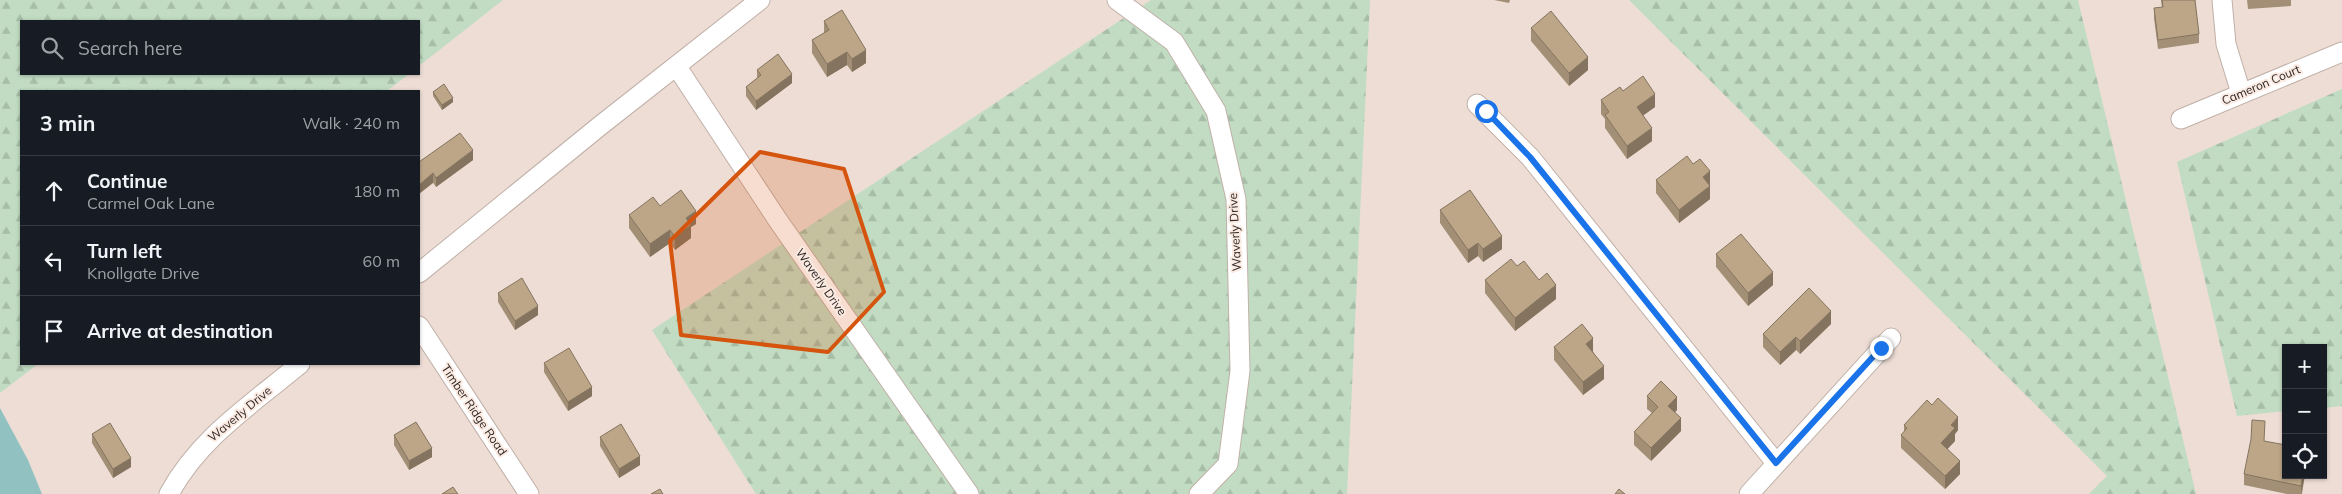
<!DOCTYPE html>
<html lang="en">
<head>
<meta charset="utf-8">
<style>
	body { margin:0; font-family:Mulish,sans-serif; background:#20242c; color:#f1f3f6 }
	.controls { position:absolute; right:15px; bottom:15px; display:grid; overflow:hidden; border-radius:0px; box-shadow:0 1px 4px #0004 }
	.controls button { width:45px; height:45px; display:grid; place-items:center; padding:0; border:0; border-bottom:1px solid #363941; background:#171b24; color:#f1f3f6; font:25px sans-serif }
	.stop { position:absolute; width:15px; height:15px; margin:-11px; border:4px solid #1a73e8; border-radius:50%; background:#fff }
	.stop.end { background:#1a73e8; border-color:#fff; box-shadow:0 1px 5px #0008 }
	.list { margin:0; padding:0; list-style:none }
	h2 { display:flex; justify-content:space-between; align-items:center; height:65px; margin:0; padding:0 20px; font-size:21px }
	h2 small { font-size:16px; font-weight:400; color:#9ea1a6 }
	.list li { display:grid; grid-template-columns:32px 1fr auto; gap:15px; align-items:center; box-sizing:border-box; height:70px; padding:0 20px; border-top:1px solid #363941 }
	.list b { display:block; font-size:19px; white-space:nowrap }
	.list p { margin:0; font-size:16px; white-space:nowrap; color:#9ea1a6 }
	.list em { font-size:16px; font-style:normal; color:#9ea1a6 }
	.icon { flex:none; width:28px; height:28px; fill:none; stroke:currentColor; stroke-width:2; stroke-linecap:round; stroke-linejoin:round }
	.map { position:relative; flex:none; width:2342px; height:494px; overflow:hidden }
	.search { position:absolute; background:#171b24; box-shadow:0 1px 4px #0004; left:20px; top:20px; width:400px; height:55px; display:flex; align-items:center; gap:12px; box-sizing:border-box; padding:0 18px; border-radius:0px; color:#9ea1a6; font-size:19px }
	.panel { position:absolute; background:#171b24; box-shadow:0 1px 4px #0004; left:20px; top:90px; width:400px; height:275px; border-radius:0px }
	.map>svg:first-child { display:block }
</style>
</head>
<body>
<div class="map">
<svg width="2342" height="494" viewBox="0 0 2342 494">
	<defs>
		<pattern id="forest-firs" width="22" height="20" patternUnits="userSpaceOnUse" patternTransform="scale(1.25)"><rect width="22" height="20" fill="#c1dcc3"/><path d="M5 1l3.5 6h-7zM16 11l3.5 6h-7z" fill="#a6bda7"/></pattern>
	</defs>
	<rect width="100%" height="100%" fill="#edddd5"/>
	<path fill="url(#forest-firs)" d="M 0,0 L 503,0 L 419,66 L 419,21 L 21,21 L 21,74 L 409,74 L 387,91 L 21,91 L 21,364 L 38,364 L 0,393 Z
		M 1151,0 L 1370,0 L 1347,494 L 756,494 L 652,330 Z
		M 1629,0 L 2078,0 L 2196,494 L 2089,494 L 2107,476 Z
		M 2342,89 L 2342,406 L 2323,408 L 2323,348 L 2286,348 L 2286,411 L 2237,416 L 2177,162 Z"/>
	<path fill="#92c1c1" d="M 0,408 L 28,460 L 42,494 L 0,494 Z"/>
	<g fill="none" stroke-linecap="round" stroke-linejoin="round">
		<g stroke="#c0b0a8" stroke-width="21">
			<path id="minor" d="M 1117,0 L 1174,42 L 1216,111 L 1236,199 L 1240,371 L 1228,464 L 1199,494
				M 2222,0 L 2226,44 L 2241,93
				M 677,67 L 777,219 L 969,494
				M 1477,104 L 1530,157 L 1776,463
				M 2181,119 L 2342,52
				M 419,273 L 601,125 L 760,0
				M 419,326 L 529,494
				M 169,494 C 199,438 252,404 300,364
				M 1749,494 L 1891,338"/>
		</g>
		<use href="#minor" stroke="#fff" stroke-width="19"/>
	</g>
	<path fill="#a38f75" d="M 1494,0 L 1510,0 L 1509,3 Z
		M 2161,0 L 2195,0 L 2199,34 L 2199,43 L 2158,49 L 2154,18 L 2154,8 L 2162,8 Z
		M 2247,0 L 2291,0 L 2291,6 L 2248,9 Z
		M 824,21 L 866,63 L 852,72 L 847,65 L 827,77 L 812,53 L 812,40 L 824,33 Z
		M 1531,28 L 1588,70 L 1569,86 L 1531,41 Z
		M 757,70 L 792,83 L 756,110 L 746,96 L 746,87 L 757,78 Z
		M 1623,91 L 1655,107 L 1643,115 L 1652,141 L 1627,159 L 1605,128 L 1605,119 L 1601,114 L 1601,100 Z
		M 433,92 L 453,102 L 442,110 L 433,96 Z
		M 473,160 L 436,187 L 419,162 Z
		M 1656,180 L 1710,184 L 1710,199 L 1679,223 L 1656,193 Z
		M 660,206 L 696,224 L 691,227 L 691,238 L 675,250 L 670,243 L 650,257 L 629,228 L 629,215 Z
		M 1440,210 L 1502,249 L 1483,262 L 1478,256 L 1468,263 L 1440,223 Z
		M 1716,254 L 1773,285 L 1748,306 L 1716,267 Z
		M 1517,266 L 1539,280 L 1556,299 L 1515,331 L 1485,293 L 1485,280 Z
		M 498,293 L 538,315 L 515,330 L 498,302 Z
		M 1831,324 L 1800,354 L 1796,350 L 1780,365 L 1763,347 L 1763,334 Z
		M 1554,347 L 1593,351 L 1604,379 L 1583,395 L 1554,360 Z
		M 544,363 L 592,396 L 568,411 L 544,372 Z
		M 1647,396 L 1677,410 L 1675,412 L 1681,431 L 1651,461 L 1634,445 L 1634,432 L 1652,413 L 1647,409 Z
		M 1904,425 L 1958,430 L 1955,434 L 1955,441 L 1947,449 L 1960,474 L 1945,489 L 1901,448 L 1901,435 L 1904,432 Z
		M 92,434 L 131,467 L 113,478 L 92,443 Z
		M 394,435 L 432,457 L 409,470 L 394,445 Z
		M 600,437 L 640,465 L 619,478 L 600,446 Z
		M 2265,441 L 2286,475 L 2305,475 L 2302,494 L 2287,494 L 2244,485 L 2244,474 Z"/>
	<path fill="#84745f" d="M 866,50 L 866,63 L 852,72 L 852,59 Z
		M 847,52 L 847,65 L 827,77 L 827,64 Z
		M 1588,57 L 1588,70 L 1569,86 L 1569,73 Z
		M 792,74 L 792,83 L 756,110 L 756,101 Z
		M 1655,94 L 1655,107 L 1637,120 L 1637,107 Z
		M 453,98 L 453,102 L 442,110 L 442,105 Z
		M 1652,128 L 1652,141 L 1627,159 L 1627,146 Z
		M 473,150 L 473,160 L 436,187 L 436,178 Z
		M 1710,171 L 1710,184 L 1703,190 L 1703,177 Z
		M 433,173 L 433,183 L 419,194 L 419,185 Z
		M 1710,186 L 1710,199 L 1679,223 L 1679,210 Z
		M 696,211 L 696,224 L 691,227 L 691,238 L 675,250 L 675,237 L 686,218 Z
		M 670,230 L 670,243 L 650,257 L 650,244 Z
		M 1502,236 L 1502,249 L 1483,262 L 1483,249 Z
		M 1478,243 L 1478,256 L 1468,263 L 1468,250 Z
		M 1773,272 L 1773,285 L 1748,306 L 1748,293 Z
		M 1556,285 L 1556,299 L 1515,331 L 1515,318 Z
		M 538,306 L 538,315 L 515,330 L 515,321 Z
		M 1831,311 L 1831,324 L 1800,354 L 1800,341 Z
		M 1796,337 L 1796,350 L 1780,365 L 1780,352 Z
		M 1593,338 L 1593,351 L 1586,357 L 1586,344 Z
		M 1604,366 L 1604,379 L 1583,395 L 1583,382 Z
		M 592,387 L 592,396 L 568,411 L 568,402 Z
		M 1677,397 L 1677,410 L 1668,419 L 1668,406 Z
		M 1958,417 L 1958,430 L 1955,434 L 1955,441 L 1941,456 L 1941,443 L 1951,425 Z
		M 1681,418 L 1681,431 L 1651,461 L 1651,448 Z
		M 432,448 L 432,457 L 409,470 L 409,461 Z
		M 640,456 L 640,465 L 619,478 L 619,469 Z
		M 131,458 L 131,467 L 113,478 L 113,469 Z
		M 1960,461 L 1960,474 L 1945,489 L 1945,476 Z
		M 2303,475 L 2305,475 L 2301,494 L 2301,486 Z"/>
	<path fill="#bda688" stroke="#84745f" d="M 2162,0 L 2195,0 L 2199,34 L 2158,40 L 2154,8 L 2163,7 Z
		M 842,10 L 866,50 L 852,59 L 847,52 L 827,64 L 812,40 L 829,30 L 824,21 Z
		M 1551,11 L 1588,57 L 1569,73 L 1531,28 Z
		M 778,54 L 792,74 L 756,101 L 746,87 L 761,75 L 757,70 Z
		M 1643,76 L 1655,94 L 1637,107 L 1652,128 L 1627,146 L 1605,115 L 1609,112 L 1601,100 L 1620,87 L 1623,91 Z
		M 444,84 L 453,98 L 442,105 L 433,92 Z
		M 460,133 L 473,150 L 436,178 L 433,173 L 419,185 L 419,162 Z
		M 1687,156 L 1693,164 L 1700,159 L 1710,171 L 1703,177 L 1710,186 L 1679,210 L 1656,180 Z
		M 681,190 L 696,211 L 686,218 L 691,225 L 675,237 L 670,230 L 650,244 L 629,215 L 653,197 L 660,206 Z
		M 1470,190 L 1502,236 L 1483,249 L 1478,243 L 1468,250 L 1440,210 Z
		M 1741,234 L 1773,272 L 1748,293 L 1716,254 Z
		M 1511,259 L 1517,266 L 1524,261 L 1539,280 L 1547,273 L 1556,285 L 1515,318 L 1485,280 Z
		M 522,278 L 538,306 L 515,321 L 498,293 Z
		M 1809,288 L 1831,311 L 1800,341 L 1796,337 L 1780,352 L 1763,334 Z
		M 1582,324 L 1593,338 L 1586,344 L 1604,366 L 1583,382 L 1554,347 Z
		M 569,348 L 592,387 L 568,402 L 544,363 Z
		M 1661,381 L 1677,397 L 1668,406 L 1681,418 L 1651,448 L 1634,432 L 1658,407 L 1647,396 Z
		M 1938,398 L 1958,417 L 1951,425 L 1955,428 L 1941,443 L 1960,461 L 1945,476 L 1901,435 L 1907,428 L 1904,425 L 1927,400 L 1932,405 Z
		M 2252,420 L 2265,421 L 2264,441 L 2286,445 L 2286,475 L 2303,475 L 2301,486 L 2244,474 L 2251,439 Z
		M 416,422 L 432,448 L 409,461 L 394,435 Z
		M 110,423 L 131,458 L 113,469 L 92,434 Z
		M 621,424 L 640,456 L 619,469 L 600,437 Z
		M 453,487 L 458,494 L 442,494 Z
		M 660,489 L 663,494 L 651,494 Z
		M 1619,489 L 1625,494 L 1615,494 Z"/>
	<g fill="none" stroke-linecap="round" stroke-linejoin="round">
		<path stroke="#1a73e8" stroke-width="6" d="M 1486,111 L 1530,157 L 1776,463 L 1881,348"/>
	</g>
	<path fill="#d5540e" fill-opacity="0.2" stroke="#d5540e" stroke-width="4" stroke-linejoin="round" d="M 760,152 L 844,169 L 884,292 L 828,352 L 681,335 L 670,241 Z"/>
	<g text-anchor="middle" stroke-width="4" stroke-linejoin="round" paint-order="stroke">
		<g font-size="12" fill="#2e2825" stroke="#fbeae2">
			<text transform="translate(2261 85) rotate(-23)" y="4">Cameron Court</text>
			<text transform="translate(1235 232) rotate(-93)" y="4">Waverly Drive</text>
			<text transform="translate(821 282) rotate(55)" y="4">Waverly Drive</text>
			<text transform="translate(474 410) rotate(56)" y="4">Timber Ridge Road</text>
			<text transform="translate(240 414) rotate(-40)" y="4">Waverly Drive</text>
		</g>
	</g>
</svg>
<div class="controls">
<button>+</button>
<button>−</button>
<button><svg class="icon" aria-label="locate" viewBox="0 0 24 24"><circle cx="12" cy="12" r="6"/><path d="M12 2v4M12 18v4M2 12h4M18 12h4"/></svg></button>
</div>
<div class="stop" style="left:1486px;top:111px"></div>
<div class="stop end" style="left:1881px;top:348px"></div>
<div class="search"><svg class="icon" aria-label="search" viewBox="0 0 24 24"><circle cx="10" cy="10" r="6"/><path d="M15 15l6 6"/></svg>Search here</div>
<section class="panel">
<h2>3 min<small>Walk · 240 m</small></h2>
<ul class="list">
<li><svg class="icon" aria-label="ahead" viewBox="0 0 24 24"><path d="M12 20V5M6 11l6-6 6 6"/></svg><div><b>Continue</b><p>Carmel Oak Lane</p></div><em>180 m</em></li>
<li><svg class="icon" aria-label="left" viewBox="0 0 24 24"><path d="M17 20v-9H6M10 6l-5 5 5 5"/></svg><div><b>Turn left</b><p>Knollgate Drive</p></div><em>60 m</em></li>
<li><svg class="icon" aria-label="arrive" viewBox="0 0 24 24"><path d="M6 21V4h12l-3 4 3 4H6"/></svg><div><b>Arrive at destination</b></div></li>
</ul>
</section>
</div>
</body>
</html>
